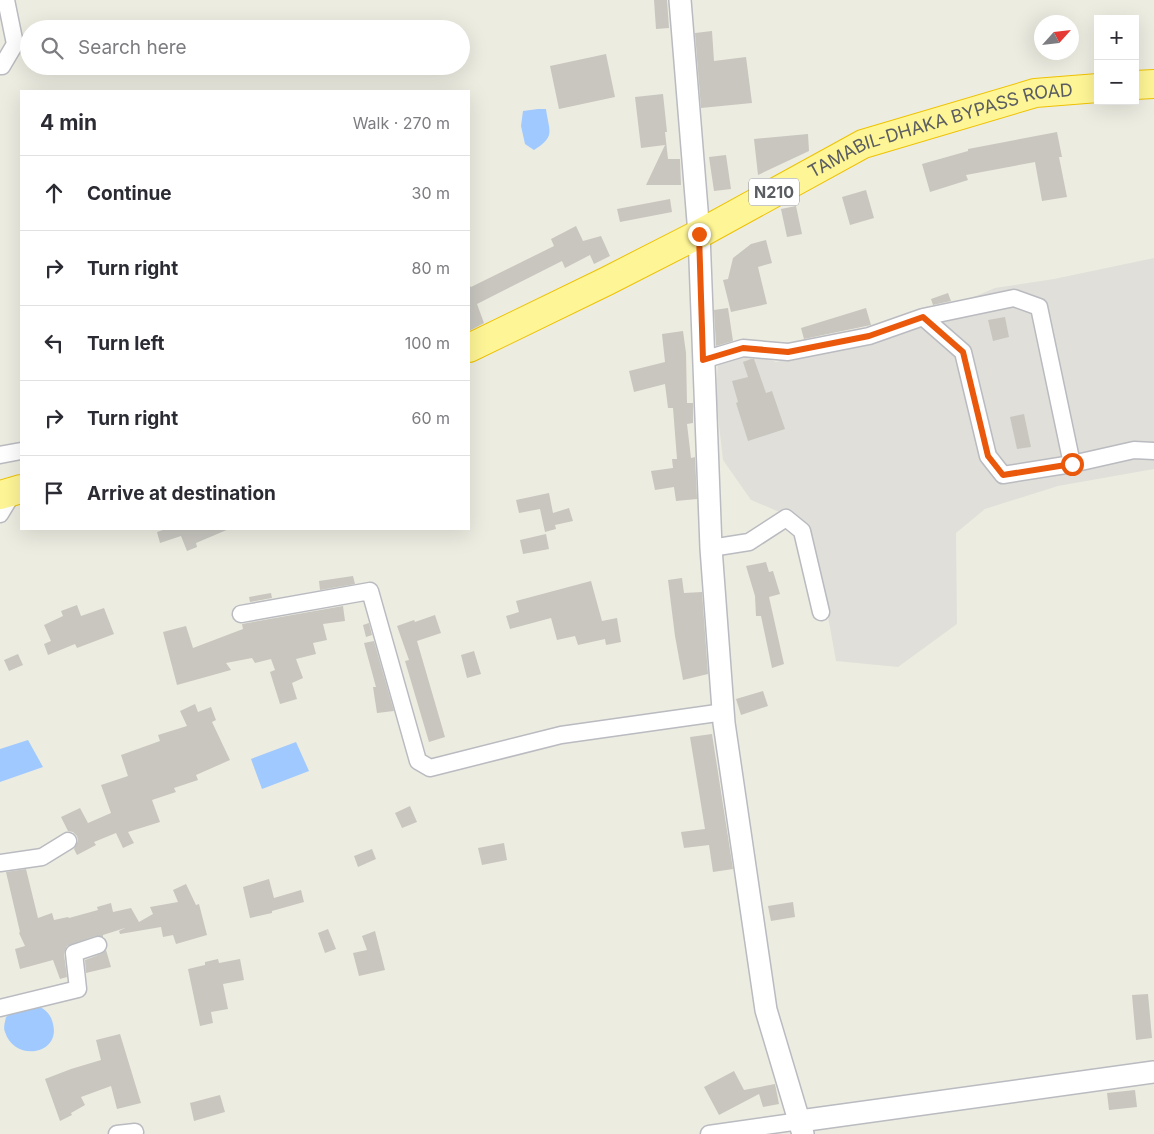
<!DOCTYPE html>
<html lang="en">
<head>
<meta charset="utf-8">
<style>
	body { margin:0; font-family:Inter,sans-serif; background:#f7f7f7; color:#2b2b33 }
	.controls { position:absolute; right:15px; top:15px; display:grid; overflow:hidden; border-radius:0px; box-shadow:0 5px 20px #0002 }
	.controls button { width:45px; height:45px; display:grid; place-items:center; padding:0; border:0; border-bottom:1px solid #e1e1e2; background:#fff; color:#2b2b33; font:25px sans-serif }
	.compass { position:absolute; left:1034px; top:15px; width:45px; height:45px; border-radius:50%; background:#fff; box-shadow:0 5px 20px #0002; rotate:63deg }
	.stop { position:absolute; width:15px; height:15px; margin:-11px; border:4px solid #ea580c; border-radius:50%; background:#fff }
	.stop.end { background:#ea580c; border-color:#fff; box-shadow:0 1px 5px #0008 }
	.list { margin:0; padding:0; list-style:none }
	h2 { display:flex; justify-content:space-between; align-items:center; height:65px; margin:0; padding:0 20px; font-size:21px }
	h2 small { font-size:16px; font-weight:400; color:#7c7c81 }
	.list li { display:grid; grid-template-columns:32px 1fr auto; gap:15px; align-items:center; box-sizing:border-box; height:75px; padding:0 20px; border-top:1px solid #e1e1e2 }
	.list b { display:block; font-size:19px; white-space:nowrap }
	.list em { font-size:16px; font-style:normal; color:#7c7c81 }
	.icon { flex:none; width:28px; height:28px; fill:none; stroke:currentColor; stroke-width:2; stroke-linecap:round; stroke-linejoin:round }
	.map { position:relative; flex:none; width:1154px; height:1134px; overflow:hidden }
	.search { position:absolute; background:#fff; box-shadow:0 5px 20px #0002; left:20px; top:20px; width:450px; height:55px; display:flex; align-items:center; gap:12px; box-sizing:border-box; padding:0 18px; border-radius:28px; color:#7c7c81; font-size:19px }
	.panel { position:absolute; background:#fff; box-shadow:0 5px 20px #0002; left:20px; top:90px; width:450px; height:440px; border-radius:0px }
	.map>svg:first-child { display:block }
</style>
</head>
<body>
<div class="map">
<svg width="1154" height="1134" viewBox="0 0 1154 1134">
	<rect width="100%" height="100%" fill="#edece1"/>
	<path fill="#e0dfd9" d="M 1154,258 L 1154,469 L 1058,486 L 985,509 L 956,533 L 957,624 L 898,667 L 836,661 L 822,583 L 801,521 L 751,500 L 723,460 L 716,398 L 718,361 L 728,356 L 756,354 L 776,362 L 876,338 L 995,288 L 1054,279 Z"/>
	<path fill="#9fc9ff" d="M 538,109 L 546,109 C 549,132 556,136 534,150 L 525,144 L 521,126 L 523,111 Z
		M 28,740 L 43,767 L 0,782 L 0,749 Z
		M 296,742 L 309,771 L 262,789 L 251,759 Z
		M 36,1005 C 45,1009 51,1014 53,1024 C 61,1054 15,1063 5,1032 C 3,1028 5,1022 6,1017 L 22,1007 Z"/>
	<path fill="#c8c6bf" d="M 654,0 L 667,0 L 669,28 L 656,29 Z
		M 712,31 L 714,61 L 746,57 L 752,103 L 701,108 L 695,33 Z
		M 606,54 L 615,97 L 559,109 L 550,66 Z
		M 663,94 L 667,132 L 665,132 L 668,159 L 680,159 L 681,185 L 646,185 L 665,145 L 641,148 L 635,97 Z
		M 1057,132 L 1062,157 L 1059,157 L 1067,197 L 1042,201 L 1035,162 L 966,175 L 968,180 L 930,192 L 922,164 L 968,151 L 968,149 Z
		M 808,134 L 809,151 L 758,175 L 754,139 Z
		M 726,155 L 731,189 L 714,191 L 709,157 Z
		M 866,190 L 874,218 L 850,225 L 842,197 Z
		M 670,199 L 672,212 L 620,222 L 617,209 Z
		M 796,206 L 802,234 L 787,237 L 781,209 Z
		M 576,226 L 583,241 L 601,236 L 610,256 L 594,264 L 590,255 L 565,268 L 562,261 L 477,304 L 484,323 L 469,331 L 469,285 L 471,287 L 554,246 L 551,239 Z
		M 766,240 L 772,263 L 758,267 L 767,304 L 731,312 L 723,280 L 728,279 L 733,258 L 751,244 Z
		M 948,293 L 951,301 L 933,305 L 931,299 Z
		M 728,308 L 733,341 L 716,346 L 714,310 Z
		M 866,308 L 871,325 L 804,339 L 801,328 Z
		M 1005,317 L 1009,337 L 993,341 L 988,320 Z
		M 683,331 L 686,353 L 687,403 L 693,403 L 693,423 L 687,424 L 691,458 L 695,457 L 697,499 L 676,501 L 674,487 L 655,490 L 651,471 L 673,468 L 672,459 L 677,459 L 673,408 L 668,408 L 665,384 L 634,392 L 629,371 L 665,362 L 662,334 Z
		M 751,359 L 754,359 L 766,393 L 772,391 L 785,429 L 748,441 L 736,403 L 738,402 L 732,381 L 748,377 L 743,362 Z
		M 1024,414 L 1031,447 L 1017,449 L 1010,417 Z
		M 549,493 L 553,513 L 569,508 L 573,521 L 555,525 L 556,529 L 545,532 L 540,509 L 519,513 L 516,500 Z
		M 166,529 L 229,529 L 196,543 L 197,547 L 187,551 L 181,536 L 160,543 L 157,532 Z
		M 546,534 L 549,549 L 523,554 L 520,540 Z
		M 766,562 L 769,572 L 773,571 L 780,594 L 769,597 L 784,664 L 772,668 L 761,616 L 756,616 L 755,596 L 746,566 Z
		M 353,576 L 355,584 L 320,590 L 319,581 Z
		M 682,578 L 684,593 L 702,592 L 708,674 L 683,680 L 675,636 L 668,580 Z
		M 591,581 L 602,621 L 617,618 L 621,642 L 606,645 L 605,639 L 578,645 L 575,636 L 557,640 L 551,618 L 510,629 L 506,616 L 519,612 L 516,601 Z
		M 271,593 L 272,598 L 250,602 L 249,597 Z
		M 77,605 L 81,616 L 104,608 L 114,634 L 77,648 L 75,644 L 48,655 L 44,644 L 51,641 L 44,625 L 63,616 L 61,611 Z
		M 343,606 L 345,621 L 323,624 L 327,640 L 313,643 L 316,654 L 296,659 L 303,678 L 292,683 L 297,699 L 280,704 L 270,672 L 275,670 L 271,659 L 255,663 L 252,658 L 226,663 L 231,670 L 177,685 L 163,632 L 186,626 L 193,648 L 243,629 L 242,624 Z
		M 435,615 L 441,633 L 417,641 L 445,737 L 429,742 L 405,661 L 409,660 L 397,626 L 414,620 L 415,622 Z
		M 369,623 L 372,635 L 366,637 L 363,625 Z
		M 374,641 L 394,711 L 377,713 L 373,687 L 376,687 L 364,643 Z
		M 474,651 L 481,674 L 467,678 L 461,655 Z
		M 18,654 L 23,665 L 9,671 L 4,660 Z
		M 763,691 L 768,706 L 741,715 L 736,699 Z
		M 195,704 L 198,712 L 211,707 L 216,720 L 212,722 L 230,760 L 196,775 L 198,780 L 174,788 L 176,792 L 152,800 L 160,822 L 128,832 L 134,843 L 123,848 L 116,833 L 94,842 L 96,845 L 77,855 L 74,849 L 78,841 L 77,836 L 73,832 L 68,831 L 61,817 L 80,808 L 88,823 L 111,813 L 101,785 L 128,776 L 121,755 L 160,741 L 158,735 L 187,726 L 180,711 Z
		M 712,734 L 733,869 L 713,872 L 709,845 L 684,848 L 681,832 L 705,829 L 690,737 Z
		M 410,806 L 417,822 L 402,828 L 395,813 Z
		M 504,843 L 507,860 L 482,865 L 478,848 Z
		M 372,849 L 376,859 L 358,867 L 354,856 Z
		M 26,869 L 38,918 L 52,913 L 54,920 L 68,917 L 69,918 L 98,910 L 97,907 L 111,903 L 113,912 L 131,908 L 139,922 L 153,914 L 150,907 L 178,902 L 173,890 L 186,884 L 196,905 L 199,904 L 207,935 L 176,944 L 173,935 L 163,937 L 161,927 L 120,934 L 119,931 L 125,928 L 103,935 L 103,937 L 95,936 L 67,946 L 64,954 L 67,977 L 60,979 L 53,960 L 20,969 L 15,949 L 25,946 L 19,933 L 20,932 L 6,872 Z
		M 269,879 L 274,898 L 301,890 L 304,902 L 272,911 L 272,913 L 250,918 L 243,887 Z
		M 793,902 L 795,917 L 771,921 L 768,906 Z
		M 328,929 L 336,949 L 325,953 L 318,933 Z
		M 375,931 L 385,970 L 359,976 L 353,953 L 367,950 L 362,936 Z
		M 106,950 L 111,967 L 86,973 L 85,960 L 101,954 Z
		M 218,959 L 219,963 L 240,959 L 244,980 L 223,984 L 228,1009 L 211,1012 L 213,1023 L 200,1026 L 188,969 L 205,965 L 205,962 Z
		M 1148,994 L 1152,1038 L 1136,1040 L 1132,995 Z
		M 120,1034 L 141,1103 L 117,1109 L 111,1086 L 81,1097 L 85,1105 L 71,1113 L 72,1115 L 60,1121 L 45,1079 L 71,1069 L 101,1060 L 96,1040 Z
		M 734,1071 L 744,1090 L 775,1084 L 779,1104 L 763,1107 L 759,1094 L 719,1115 L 704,1087 Z
		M 1135,1090 L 1137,1107 L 1109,1110 L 1107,1093 Z
		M 220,1095 L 225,1112 L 194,1121 L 190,1103 Z"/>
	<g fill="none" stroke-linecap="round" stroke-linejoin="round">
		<g stroke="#b9bbc0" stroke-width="19">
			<path id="minor" d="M 0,66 L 2,66 L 15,44 L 6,0
				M 703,360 L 743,348 L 788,352 L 869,336 L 923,317 L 963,352 L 988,456 L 1003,475 L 1072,464 L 1039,307 L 1014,298 L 923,317
				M 0,455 L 21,451
				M 1072,464 L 1134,450 L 1154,451
				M 0,514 L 14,491
				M 711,548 L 749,542 L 786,518 L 802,531 L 821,612
				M 241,614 L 370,591 L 418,761 L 430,768 L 561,735 L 724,712
				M 0,863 L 42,857 L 68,841
				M 0,1008 L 78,989 L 74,953 L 98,945
				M 117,1134 L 135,1132
				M 709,1134 L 800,1121"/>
		</g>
		<g stroke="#b9bbc0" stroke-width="24">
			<path id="tertiary" d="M 680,0 L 699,234 L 711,548 L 724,723 L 766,1010 L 803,1134
				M 800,1121 L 1154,1072"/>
		</g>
		<g stroke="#eec200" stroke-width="30">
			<g id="trunk">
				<path d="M 1135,85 L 1154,84"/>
				<path id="s1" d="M 469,348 L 607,281 L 699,234 L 863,144 L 1035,93 L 1098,88"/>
				<path d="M 0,495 L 21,489"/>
			</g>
		</g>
		<use href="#minor" stroke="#fff" stroke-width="16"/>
		<use href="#tertiary" stroke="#fff" stroke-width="21"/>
		<use href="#trunk" stroke="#fef596" stroke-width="28"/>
	</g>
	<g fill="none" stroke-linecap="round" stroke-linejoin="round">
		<path stroke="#ea580c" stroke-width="6" d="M 699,234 L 703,360 L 743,348 L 788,352 L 869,336 L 923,317 L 963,352 L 988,456 L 1003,475 L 1072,464"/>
	</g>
	<g text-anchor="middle" stroke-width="4" stroke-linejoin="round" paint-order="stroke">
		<rect fill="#fff" stroke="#8c8e91" stroke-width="1" x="749" y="178.5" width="50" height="27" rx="4"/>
		<g font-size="16" font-weight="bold" fill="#5a5d62">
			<text x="774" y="198">N210</text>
		</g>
		<g font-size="18" fill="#5a5d62" stroke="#fff">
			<text dy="6" stroke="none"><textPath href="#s1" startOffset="522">TAMABIL-DHAKA BYPASS ROAD</textPath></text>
		</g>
	</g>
</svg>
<div class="controls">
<button>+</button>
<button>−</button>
</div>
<svg class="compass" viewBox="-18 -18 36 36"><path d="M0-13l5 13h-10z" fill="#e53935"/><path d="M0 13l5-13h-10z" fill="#7c7c81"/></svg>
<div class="stop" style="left:1072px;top:464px"></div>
<div class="stop end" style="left:699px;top:234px"></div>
<div class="search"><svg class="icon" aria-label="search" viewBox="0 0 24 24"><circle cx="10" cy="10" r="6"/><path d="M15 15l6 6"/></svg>Search here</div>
<section class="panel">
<h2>4 min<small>Walk · 270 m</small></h2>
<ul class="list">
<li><svg class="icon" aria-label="ahead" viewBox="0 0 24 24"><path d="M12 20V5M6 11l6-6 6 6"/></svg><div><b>Continue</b></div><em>30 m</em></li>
<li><svg class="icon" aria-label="right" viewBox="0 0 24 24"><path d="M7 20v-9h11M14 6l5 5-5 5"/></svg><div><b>Turn right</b></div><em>80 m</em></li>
<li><svg class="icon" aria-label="left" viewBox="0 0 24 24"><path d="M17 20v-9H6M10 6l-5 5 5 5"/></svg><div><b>Turn left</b></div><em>100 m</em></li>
<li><svg class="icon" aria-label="right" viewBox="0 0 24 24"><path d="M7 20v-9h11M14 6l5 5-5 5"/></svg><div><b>Turn right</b></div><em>60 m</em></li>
<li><svg class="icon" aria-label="arrive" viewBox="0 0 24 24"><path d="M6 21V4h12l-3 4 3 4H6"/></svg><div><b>Arrive at destination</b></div></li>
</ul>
</section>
</div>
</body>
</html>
